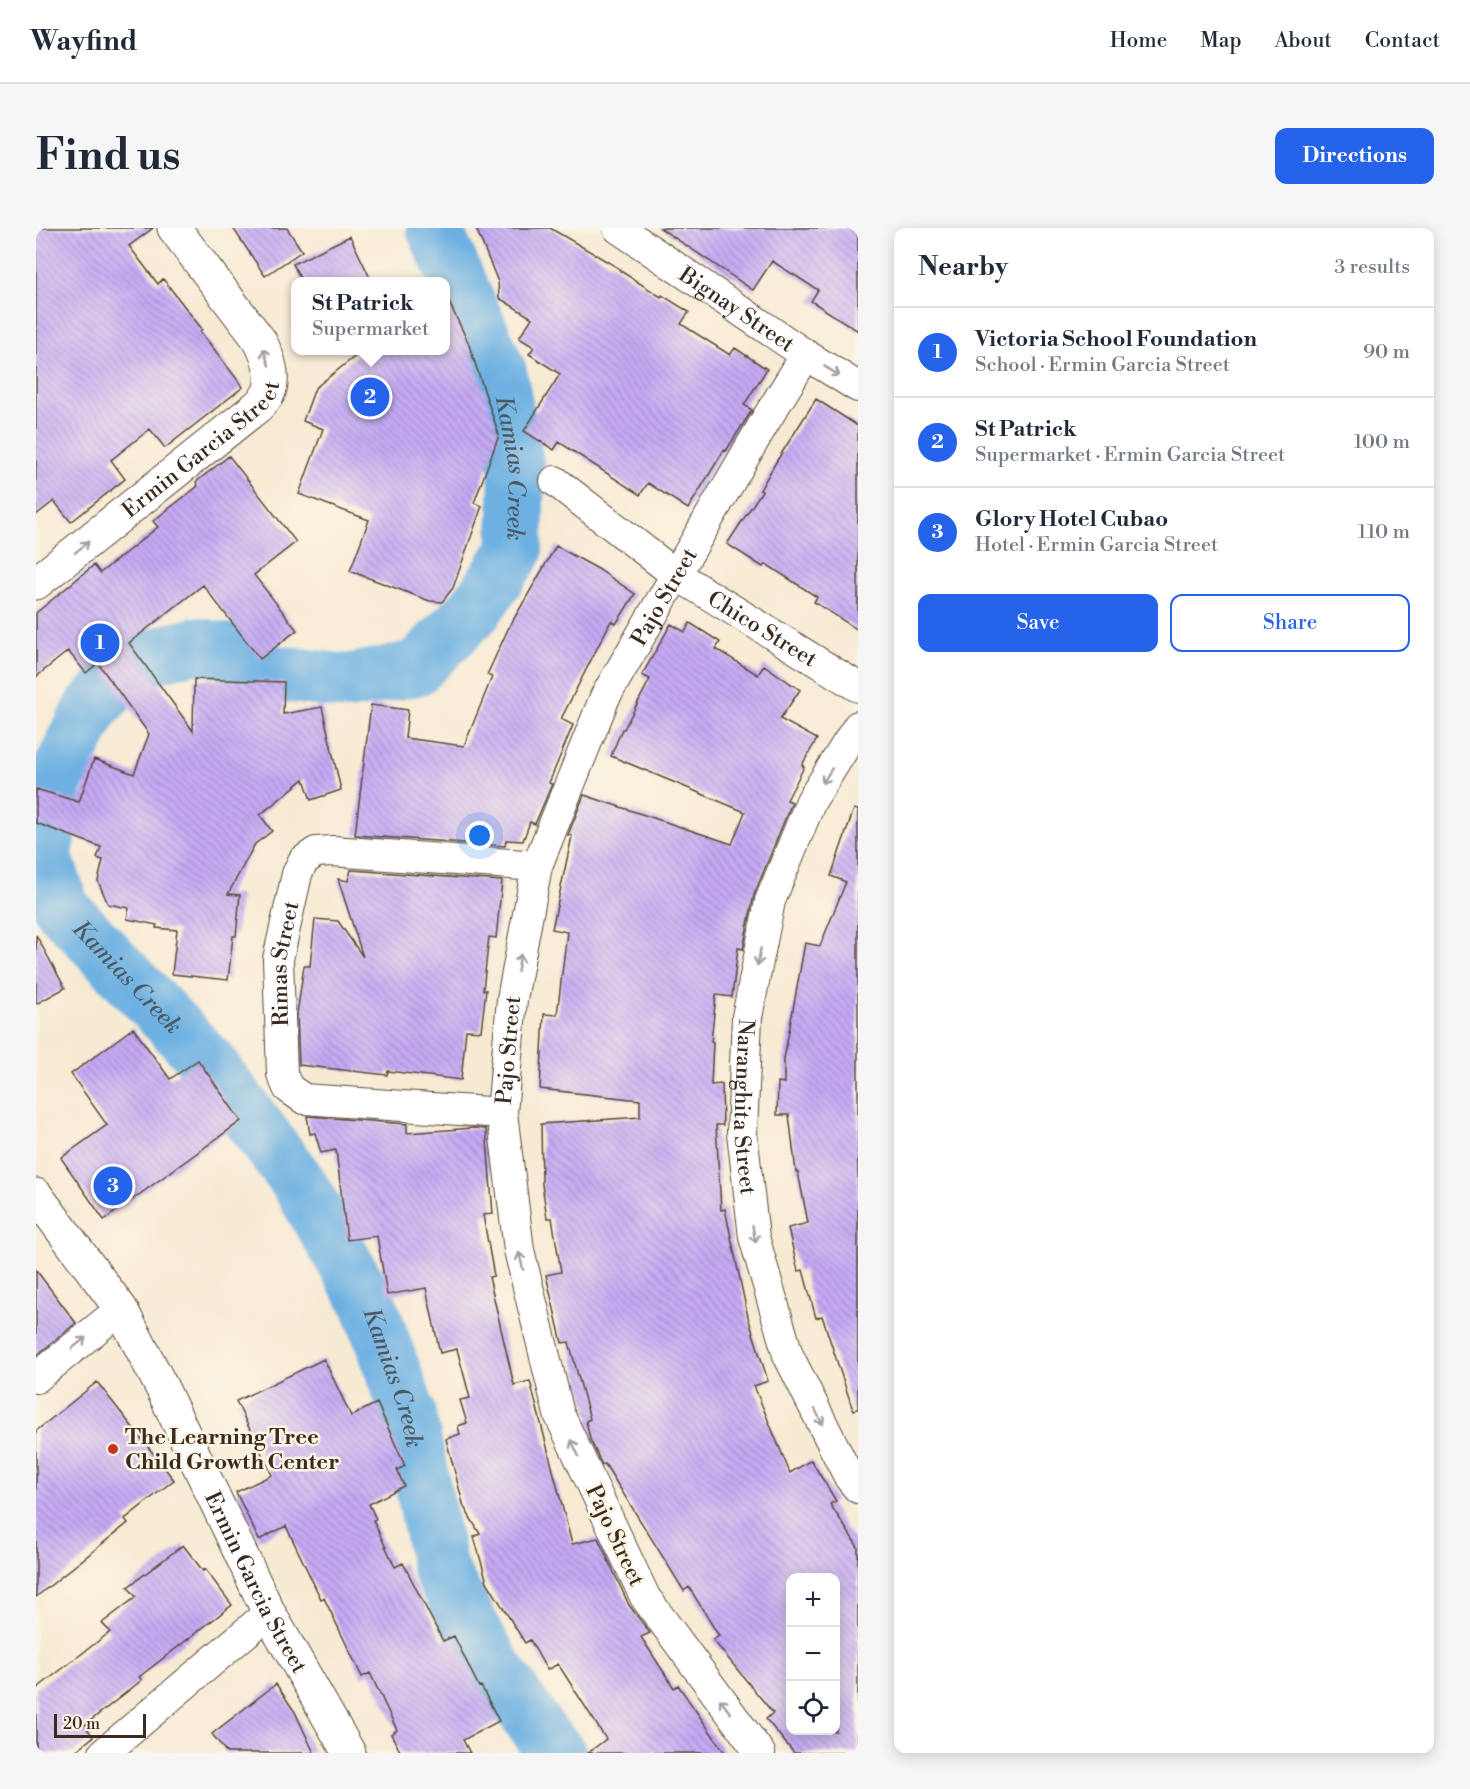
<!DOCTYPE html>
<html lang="en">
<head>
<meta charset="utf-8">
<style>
	body { margin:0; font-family:"Libre Bodoni",serif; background:#f6f6f7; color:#1f2937 }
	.controls { position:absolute; right:18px; bottom:18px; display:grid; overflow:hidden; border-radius:12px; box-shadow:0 3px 15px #0003 }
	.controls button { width:54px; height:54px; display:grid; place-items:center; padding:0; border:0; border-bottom:2px solid #e0e1e3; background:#fff; color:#1f2937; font:30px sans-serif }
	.scale { position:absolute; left:18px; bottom:15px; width:92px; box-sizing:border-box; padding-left:6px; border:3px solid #3b2a1e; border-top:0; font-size:16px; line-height:21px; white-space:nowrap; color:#3b2a1e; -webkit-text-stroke:4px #fcf5e5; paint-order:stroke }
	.you { position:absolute; left:444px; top:608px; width:21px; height:21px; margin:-15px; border:4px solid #fff; border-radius:50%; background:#1a73e8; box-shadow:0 0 0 9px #1a73e833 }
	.badge { display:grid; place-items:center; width:39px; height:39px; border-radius:50%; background:#2563eb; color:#fff; font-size:20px; font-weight:700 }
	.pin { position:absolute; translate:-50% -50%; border:3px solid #fff; box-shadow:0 2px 6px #0006 }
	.popup { position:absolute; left:255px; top:49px; width:159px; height:78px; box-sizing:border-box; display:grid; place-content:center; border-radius:12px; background:#fff; filter:drop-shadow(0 2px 4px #0005); font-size:20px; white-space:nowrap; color:#747a83 }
	.popup b { font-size:22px; color:#1f2937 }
	.popup::after { content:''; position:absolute; left:50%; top:100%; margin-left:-12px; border:12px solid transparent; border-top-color:#fff }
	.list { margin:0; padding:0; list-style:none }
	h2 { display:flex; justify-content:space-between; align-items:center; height:78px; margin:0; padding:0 24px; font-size:26px }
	h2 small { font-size:20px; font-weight:400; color:#747a83 }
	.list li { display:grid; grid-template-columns:39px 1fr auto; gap:18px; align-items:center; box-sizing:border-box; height:90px; padding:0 24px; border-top:2px solid #e0e1e3 }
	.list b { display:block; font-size:22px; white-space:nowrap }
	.list p { margin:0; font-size:20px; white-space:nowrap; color:#747a83 }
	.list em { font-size:20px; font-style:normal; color:#747a83 }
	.actions { display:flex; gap:12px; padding:18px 24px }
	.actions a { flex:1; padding:14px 0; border:2px solid #2563eb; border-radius:12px; text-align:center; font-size:21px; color:#2563eb }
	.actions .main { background:#2563eb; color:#fff }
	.icon { flex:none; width:33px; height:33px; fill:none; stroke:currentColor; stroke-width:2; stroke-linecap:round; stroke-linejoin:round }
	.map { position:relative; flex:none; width:822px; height:1525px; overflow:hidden; border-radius:12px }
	header { display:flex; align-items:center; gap:36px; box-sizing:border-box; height:84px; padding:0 30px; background:#fff; border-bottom:2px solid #e0e1e3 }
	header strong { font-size:28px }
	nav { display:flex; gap:33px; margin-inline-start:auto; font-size:21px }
	.intro { display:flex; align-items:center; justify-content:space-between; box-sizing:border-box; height:144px; padding:0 36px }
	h1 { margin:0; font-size:42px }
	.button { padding:15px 27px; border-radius:12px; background:#2563eb; color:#fff; font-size:21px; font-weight:700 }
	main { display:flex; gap:36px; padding:0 36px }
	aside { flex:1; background:#fff; border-radius:12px; box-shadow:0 3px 15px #0003 }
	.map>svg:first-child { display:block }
</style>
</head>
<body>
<header>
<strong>Wayfind</strong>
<nav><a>Home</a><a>Map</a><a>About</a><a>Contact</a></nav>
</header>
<div class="intro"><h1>Find us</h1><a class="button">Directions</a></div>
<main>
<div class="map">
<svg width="822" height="1525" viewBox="0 0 822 1525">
	<defs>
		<pattern id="building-back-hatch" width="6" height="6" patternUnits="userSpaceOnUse" patternTransform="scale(1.5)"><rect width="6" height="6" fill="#c5abf5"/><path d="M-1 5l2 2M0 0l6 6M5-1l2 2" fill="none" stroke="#a18bc6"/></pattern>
	</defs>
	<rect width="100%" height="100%" fill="#fcf5e5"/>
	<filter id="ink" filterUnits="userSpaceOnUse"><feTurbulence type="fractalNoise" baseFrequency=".0167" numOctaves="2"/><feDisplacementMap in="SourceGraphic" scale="12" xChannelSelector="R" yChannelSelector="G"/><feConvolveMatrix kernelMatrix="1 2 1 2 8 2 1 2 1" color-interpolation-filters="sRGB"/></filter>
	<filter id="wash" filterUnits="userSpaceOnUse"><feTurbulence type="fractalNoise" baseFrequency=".008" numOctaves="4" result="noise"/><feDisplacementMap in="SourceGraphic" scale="24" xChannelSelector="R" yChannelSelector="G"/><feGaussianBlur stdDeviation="1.35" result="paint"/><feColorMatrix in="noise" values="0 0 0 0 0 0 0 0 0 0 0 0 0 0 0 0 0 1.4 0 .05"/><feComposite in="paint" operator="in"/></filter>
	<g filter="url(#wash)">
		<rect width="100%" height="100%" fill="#f7ead3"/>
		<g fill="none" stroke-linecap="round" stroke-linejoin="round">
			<path stroke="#6db1e2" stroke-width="56" id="s1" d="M 398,0 L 463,144 L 481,240 L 479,323 L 438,383 L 380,440 L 312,454 L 232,444 L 202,426 L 159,417 L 99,433 L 56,480 L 17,557 L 9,630 L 26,680 L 172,834 L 262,954 L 333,1076 L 372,1185 L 404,1342 L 458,1438 L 507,1509 L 522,1525"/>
		</g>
		<g id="blocks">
			<path fill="url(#building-back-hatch)" fill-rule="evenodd" d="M 0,0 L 117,0 L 93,18 L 122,56 L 127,51 L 166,101 L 164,103 L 207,159 L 129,220 L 114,201 L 75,232 L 89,251 L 35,294 L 18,273 L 0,287 Z
				M 197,0 L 251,0 L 266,23 L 229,48 Z
				M 440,0 L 514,0 L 584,41 L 583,42 L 625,69 L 626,67 L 653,84 L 645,96 L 694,127 L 699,120 L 731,141 L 708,177 L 716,182 L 690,223 L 688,222 L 652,281 L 612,255 L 604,267 L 523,214 L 518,222 L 488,203 L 524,146 L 493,126 L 498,119 L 483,110 L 496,90 L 463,70 L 462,54 Z
				M 624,0 L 822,0 L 822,103 L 775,73 L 782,62 L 736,33 L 717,62 Z
				M 314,8 L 336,54 L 266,54 L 257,36 Z
				M 409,66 L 432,114 L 463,207 L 438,275 L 446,278 L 417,360 L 406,374 L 394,373 L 314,343 L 333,292 L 263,266 L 287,201 L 267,193 L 279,160 L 326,123 L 409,123 Z
				M 780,171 L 822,198 L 822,402 L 778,374 L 781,369 L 730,336 L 727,339 L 691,316 L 726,263 L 724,262 L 740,234 Z
				M 193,228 L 260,314 L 218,347 L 261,402 L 224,431 L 167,357 L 93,415 L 157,503 L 158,451 L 248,454 L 247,486 L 286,479 L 305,562 L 275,572 L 268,551 L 224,587 L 236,603 L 219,616 L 192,666 L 204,667 L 200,708 L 197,708 L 192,752 L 136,746 L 141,702 L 120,700 L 121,697 L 91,691 L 93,680 L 72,676 L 62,653 L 67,632 L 61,630 L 65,619 L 0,595 L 0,561 L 43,574 L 58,531 L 98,546 L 113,506 L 62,435 L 50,445 L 32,423 L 0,449 L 0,385 L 58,337 L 64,345 L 122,299 L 117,293 L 162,258 L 160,254 Z
				M 520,318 L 562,341 L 599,366 L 580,396 L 575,393 L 525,491 L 537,497 L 513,555 L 516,556 L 499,596 L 494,594 L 487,613 L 470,612 L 469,618 L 319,607 L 335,477 L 372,482 L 369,510 L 428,518 L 456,449 L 451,447 L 472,401 Z
				M 654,395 L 684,414 L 680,421 L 722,447 L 728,437 L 764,462 L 744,491 L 781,511 L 766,537 L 768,539 L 751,572 L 756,574 L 718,667 L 707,721 L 702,720 L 696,769 L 680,767 L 675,814 L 677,814 L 675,857 L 686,856 L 687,897 L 680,897 L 685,982 L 689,981 L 712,1089 L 732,1153 L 718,1158 L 754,1245 L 775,1232 L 800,1273 L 794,1276 L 822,1319 L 822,1525 L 758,1525 L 730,1491 L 737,1485 L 677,1412 L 683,1408 L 653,1359 L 648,1363 L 569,1236 L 566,1237 L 554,1211 L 550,1193 L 554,1191 L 533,1114 L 526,1115 L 510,1047 L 525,1044 L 516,990 L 511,990 L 506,956 L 505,896 L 604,889 L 604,872 L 504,861 L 508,786 L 521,787 L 531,704 L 516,701 L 536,608 L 532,607 L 548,567 L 696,616 L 709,584 L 575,528 L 586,501 L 588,501 L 614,451 L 606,447 L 635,396 L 649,404 ZM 754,1350 L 800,1350 L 800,1503 L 754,1503 Z
				M 818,581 L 822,582 L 822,1181 L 817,1182 L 786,1088 L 780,1090 L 767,1042 L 762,1043 L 752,1000 L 772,995 L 762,944 L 760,944 L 753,887 L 741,887 L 742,854 L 748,855 L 748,831 L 769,715 L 784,718 L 810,654 L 795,648 Z
				M 315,642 L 466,653 L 460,710 L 453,709 L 447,762 L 450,762 L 445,803 L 430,802 L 425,852 L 352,843 L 351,847 L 263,837 L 261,786 L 268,738 L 274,738 L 279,691 L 302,693 L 327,729 L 302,651 L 312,653 Z
				M 0,707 L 29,760 L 0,776 Z
				M 97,800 L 134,851 L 162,832 L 205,893 L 68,992 L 25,930 L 71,897 L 35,846 Z
				M 271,888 L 371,896 L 371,905 L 437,900 L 450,901 L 457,986 L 447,987 L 458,1048 L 453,1049 L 478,1157 L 494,1153 L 536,1316 L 562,1310 L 593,1377 L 614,1405 L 605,1409 L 638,1460 L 642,1457 L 689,1525 L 552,1525 L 570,1511 L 522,1436 L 511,1442 L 494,1412 L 489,1415 L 451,1354 L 438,1309 L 444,1306 L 428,1279 L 410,1211 L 424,1206 L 422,1198 L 431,1195 L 424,1172 L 434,1170 L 421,1121 L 404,1125 L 390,1060 L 351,1067 L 341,1008 L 311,1012 L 300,922 L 285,925 L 279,905 L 274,906 Z
				M 0,1042 L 40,1095 L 0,1128 Z
				M 288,1131 L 315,1188 L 341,1175 L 369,1238 L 361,1242 L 368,1258 L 333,1276 L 340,1291 L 337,1292 L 359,1339 L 367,1335 L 407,1413 L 418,1408 L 443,1459 L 445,1458 L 463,1493 L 427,1512 L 434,1525 L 365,1525 L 355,1506 L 361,1502 L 334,1445 L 326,1449 L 288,1370 L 285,1371 L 250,1298 L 223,1312 L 200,1264 L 236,1247 L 200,1173 Z
				M 61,1154 L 138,1252 L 89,1291 L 92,1295 L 0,1369 L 0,1203 Z
				M 147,1317 L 167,1343 L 169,1341 L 196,1377 L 103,1449 L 106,1452 L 49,1497 L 57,1509 L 37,1525 L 0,1525 L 0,1461 L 74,1404 L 66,1395 L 100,1369 L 92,1359 Z
				M 240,1456 L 259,1484 L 278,1525 L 191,1525 L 176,1506 Z"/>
		</g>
	</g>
	<g filter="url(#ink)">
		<use href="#blocks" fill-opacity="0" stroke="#574739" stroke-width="1.5"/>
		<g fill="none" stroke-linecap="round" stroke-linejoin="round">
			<g stroke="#574739" stroke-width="32">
				<g id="street">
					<path id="s2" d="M 582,0 L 770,127 L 822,159"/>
					<path id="s3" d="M 519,253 L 639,346 L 822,459"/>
					<path id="s4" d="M 822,498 L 775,573 L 734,673 L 711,789 L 706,905 L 718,1009 L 752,1127 L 813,1249 L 822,1260"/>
					<path id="s5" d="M 466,885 L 268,871 L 252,860 L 246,846 L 242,731 L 261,646 L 267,633 L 280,624 L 296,623 L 501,638"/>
					<path d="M 0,1150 L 85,1081"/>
					<path d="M 68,1525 L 233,1385"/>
					<path id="s6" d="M 724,1525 L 609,1369 L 523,1186 L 483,1022 L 466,885 L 476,771 L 501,638 L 569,469 L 731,190 L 770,127"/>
				</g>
			</g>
			<g stroke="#574739" stroke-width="35">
				<g id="secondary">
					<path id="s7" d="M 0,355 L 222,178 C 225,175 230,170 232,166 C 240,149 232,129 224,113 L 138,0"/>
					<path id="s8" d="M 0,967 L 85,1081 L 126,1160 L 233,1385 L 313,1525"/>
				</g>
			</g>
			<use href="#street" stroke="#fff" stroke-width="30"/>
			<use href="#secondary" stroke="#fff" stroke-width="33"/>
		</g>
		<defs><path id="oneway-shaft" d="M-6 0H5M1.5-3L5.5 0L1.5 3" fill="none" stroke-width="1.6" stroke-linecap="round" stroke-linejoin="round" transform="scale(1.5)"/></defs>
		<g stroke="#a79f9a">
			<use href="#oneway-shaft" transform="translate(230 129) rotate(-109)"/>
			<use href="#oneway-shaft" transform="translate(796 143) rotate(31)"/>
			<use href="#oneway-shaft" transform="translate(46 319) rotate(-39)"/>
			<use href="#oneway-shaft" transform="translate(791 548) rotate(122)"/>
			<use href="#oneway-shaft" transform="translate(723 729) rotate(101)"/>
			<use href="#oneway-shaft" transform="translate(483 735) rotate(-80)"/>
			<use href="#oneway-shaft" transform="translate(718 1006) rotate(80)"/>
			<use href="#oneway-shaft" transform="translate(485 1033) rotate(-104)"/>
			<use href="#oneway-shaft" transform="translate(43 1115) rotate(-39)"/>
			<use href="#oneway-shaft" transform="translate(783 1189) rotate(63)"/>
			<use href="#oneway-shaft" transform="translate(539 1220) rotate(-115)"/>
			<use href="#oneway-shaft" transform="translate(689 1478) rotate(-126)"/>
		</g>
	</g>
	<circle fill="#c8321e" stroke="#fcf5e5" stroke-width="2" cx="77" cy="1221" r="6"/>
	<g text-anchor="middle" stroke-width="5" stroke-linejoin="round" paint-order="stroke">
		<g font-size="22" fill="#3b2a1e" stroke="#fcf5e5">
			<text dy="8" stroke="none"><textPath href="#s2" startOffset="144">Bignay Street</textPath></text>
			<text dy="8" stroke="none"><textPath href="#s7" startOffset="213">Ermin Garcia Street</textPath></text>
			<text dy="8" stroke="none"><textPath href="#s6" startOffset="1251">Pajo Street</textPath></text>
			<text dy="8" stroke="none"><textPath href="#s3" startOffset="255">Chico Street</textPath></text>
			<text dy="8" stroke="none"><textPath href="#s5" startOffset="344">Rimas Street</textPath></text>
			<text dy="8" stroke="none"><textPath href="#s6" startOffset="766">Pajo Street</textPath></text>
			<text dy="8" stroke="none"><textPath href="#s4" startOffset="405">Naranghita Street</textPath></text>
			<text transform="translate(580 1307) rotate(65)" y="8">Pajo Street</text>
			<text dy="8" stroke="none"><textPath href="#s8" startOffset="447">Ermin Garcia Street</textPath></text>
		</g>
		<g font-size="22" font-weight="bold" fill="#3b2a1e" stroke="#fcf5e5" text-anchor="start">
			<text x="89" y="1216">The Learning Tree<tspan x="89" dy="25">Child Growth Center</tspan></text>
		</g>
		<g font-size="24" font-style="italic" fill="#4c5963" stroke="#fcf5e5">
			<text dy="8" stroke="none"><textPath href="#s1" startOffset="255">Kamias Creek</textPath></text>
			<text dy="8" stroke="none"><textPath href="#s1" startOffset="1155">Kamias Creek</textPath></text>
			<text dy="8" stroke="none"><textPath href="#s1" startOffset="1641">Kamias Creek</textPath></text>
		</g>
	</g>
</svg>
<div class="controls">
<button>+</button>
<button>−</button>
<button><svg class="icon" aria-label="locate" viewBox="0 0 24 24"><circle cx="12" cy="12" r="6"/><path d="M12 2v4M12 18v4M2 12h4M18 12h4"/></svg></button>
</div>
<div class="scale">20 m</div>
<div class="you"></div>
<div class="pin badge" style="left:64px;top:415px">1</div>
<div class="pin badge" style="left:334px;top:169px">2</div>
<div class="popup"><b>St Patrick</b>Supermarket</div>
<div class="pin badge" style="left:77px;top:958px">3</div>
</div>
<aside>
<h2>Nearby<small>3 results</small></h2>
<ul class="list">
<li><span class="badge">1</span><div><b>Victoria School Foundation</b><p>School · Ermin Garcia Street</p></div><em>90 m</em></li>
<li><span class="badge">2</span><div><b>St Patrick</b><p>Supermarket · Ermin Garcia Street</p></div><em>100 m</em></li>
<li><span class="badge">3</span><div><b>Glory Hotel Cubao</b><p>Hotel · Ermin Garcia Street</p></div><em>110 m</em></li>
</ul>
<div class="actions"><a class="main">Save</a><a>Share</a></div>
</aside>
</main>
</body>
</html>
